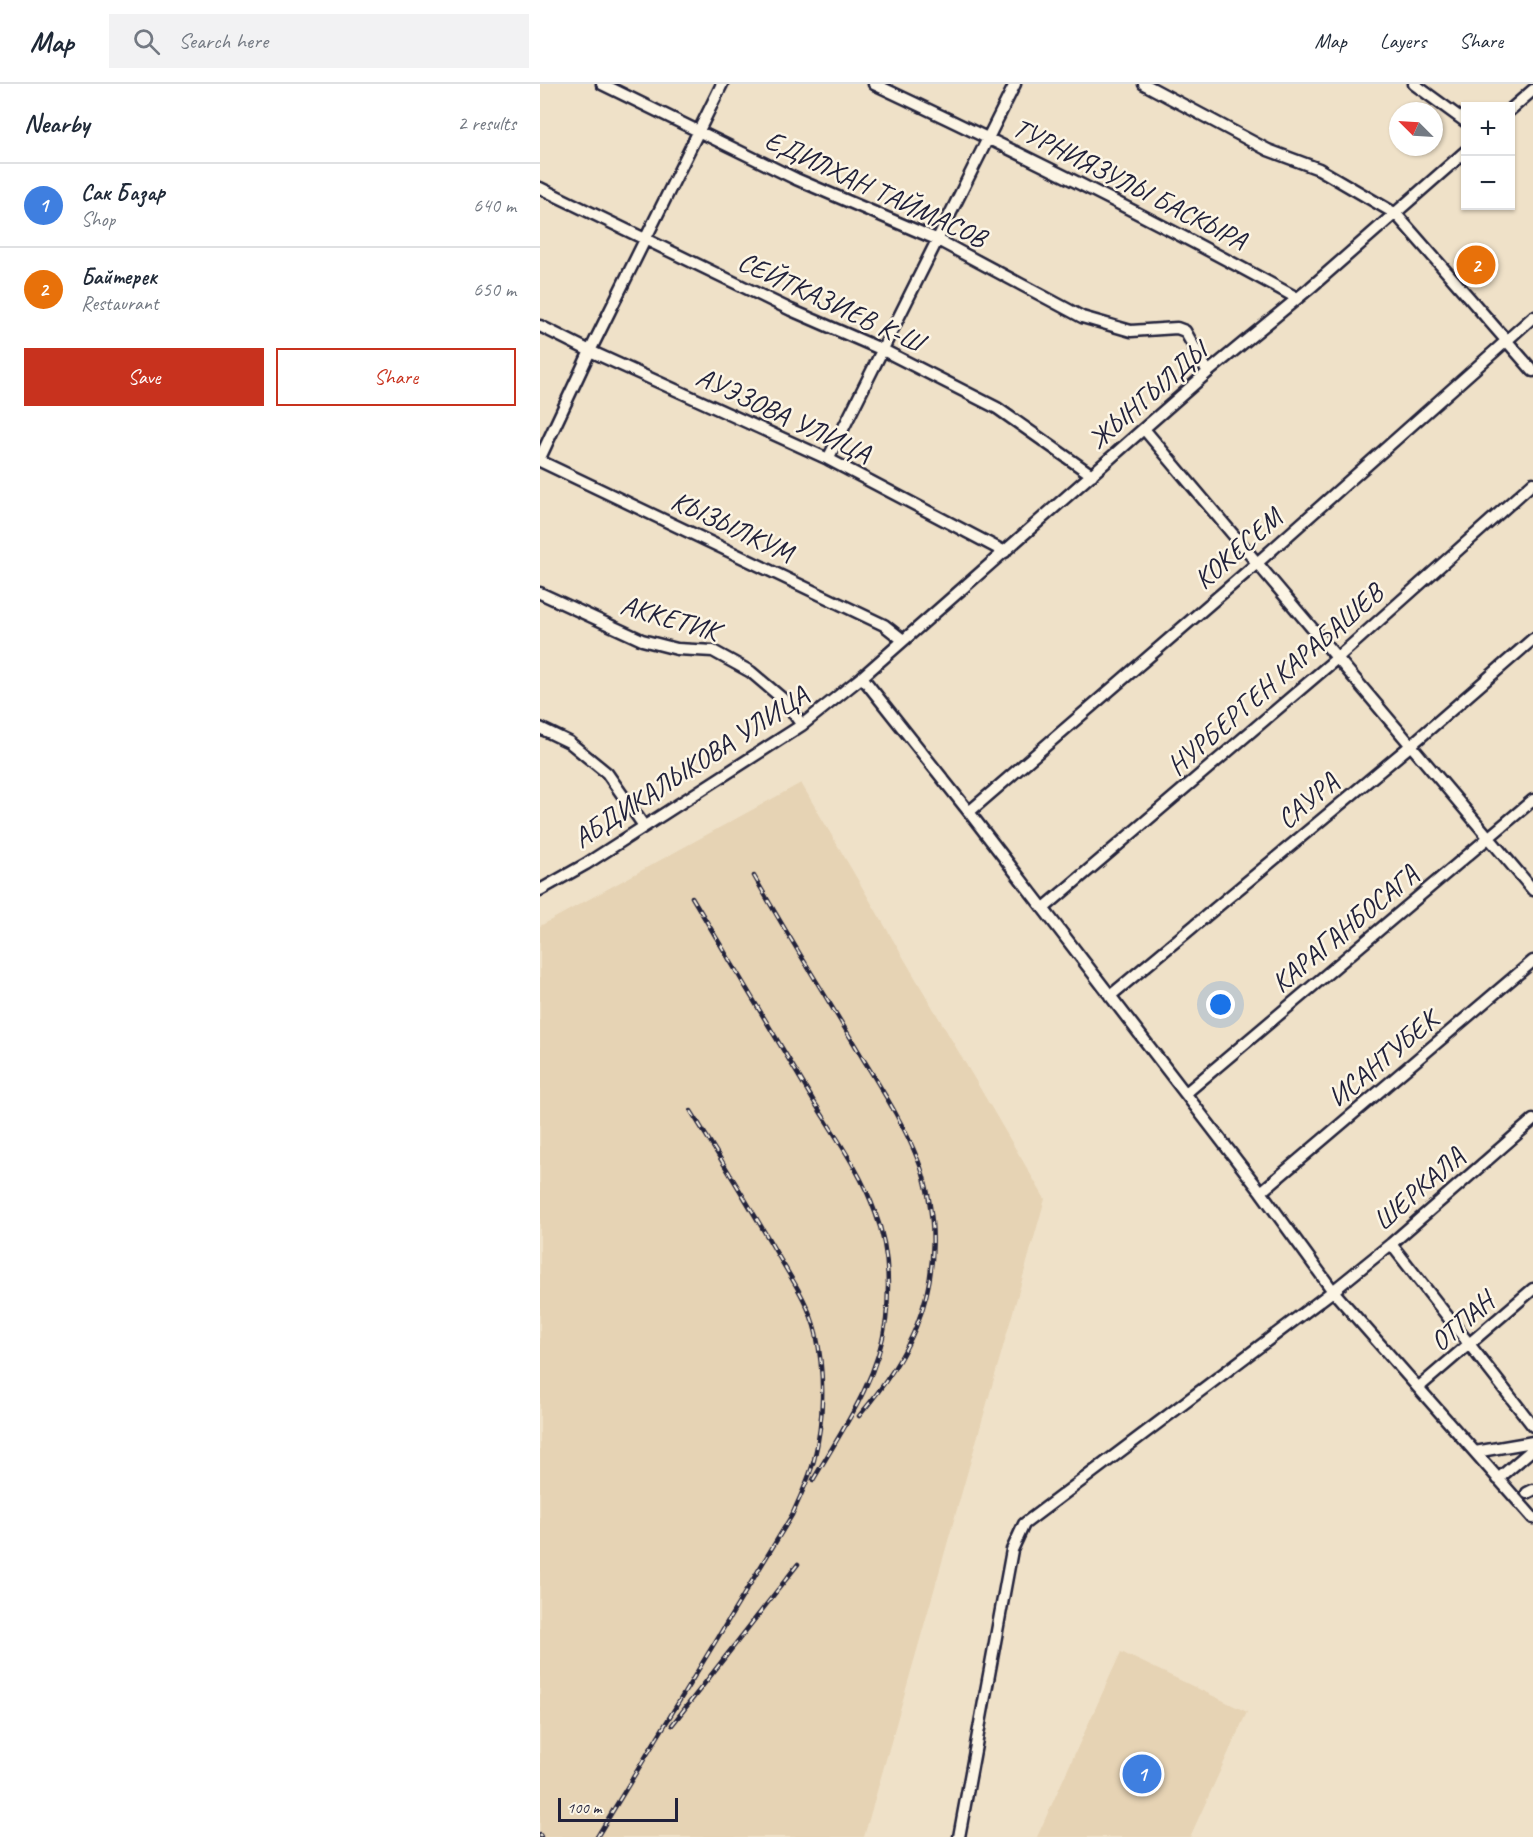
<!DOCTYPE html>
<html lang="en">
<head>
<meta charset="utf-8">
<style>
	body { margin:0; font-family:Caveat,sans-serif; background:#f2f2f3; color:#1f2937 }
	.controls { position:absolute; right:18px; top:18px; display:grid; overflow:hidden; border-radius:0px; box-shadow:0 2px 4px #0004 }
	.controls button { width:54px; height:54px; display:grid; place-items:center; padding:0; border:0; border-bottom:2px solid #e0e1e3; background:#fff; color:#1f2937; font:30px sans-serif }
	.compass { position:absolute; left:849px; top:18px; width:54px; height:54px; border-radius:50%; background:#fff; box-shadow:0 2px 4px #0004; rotate:294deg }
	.scale { position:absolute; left:18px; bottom:15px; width:120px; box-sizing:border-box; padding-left:6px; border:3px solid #22223b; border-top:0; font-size:16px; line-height:21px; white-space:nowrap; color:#22223b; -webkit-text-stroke:4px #fcf5e5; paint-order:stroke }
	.you { position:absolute; left:681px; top:921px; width:21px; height:21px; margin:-15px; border:4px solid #fff; border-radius:50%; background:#1a73e8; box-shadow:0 0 0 9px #1a73e833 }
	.badge { display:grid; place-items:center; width:39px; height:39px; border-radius:50%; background:#c8321e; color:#fff; font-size:20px; font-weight:700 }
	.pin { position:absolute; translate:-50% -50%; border:3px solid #fff; box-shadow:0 2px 6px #0006 }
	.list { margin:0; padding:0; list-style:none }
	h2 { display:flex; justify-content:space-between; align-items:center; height:78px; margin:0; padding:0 24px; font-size:26px }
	h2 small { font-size:20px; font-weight:400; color:#747a83 }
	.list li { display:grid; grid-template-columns:39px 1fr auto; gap:18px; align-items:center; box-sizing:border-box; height:84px; padding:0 24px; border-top:2px solid #e0e1e3 }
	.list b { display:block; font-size:22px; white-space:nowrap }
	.list p { margin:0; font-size:20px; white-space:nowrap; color:#747a83 }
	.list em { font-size:20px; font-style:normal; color:#747a83 }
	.actions { display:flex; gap:12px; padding:18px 24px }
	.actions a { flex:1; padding:14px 0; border:2px solid #c8321e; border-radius:0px; text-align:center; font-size:21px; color:#c8321e }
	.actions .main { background:#c8321e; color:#fff }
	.icon { flex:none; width:33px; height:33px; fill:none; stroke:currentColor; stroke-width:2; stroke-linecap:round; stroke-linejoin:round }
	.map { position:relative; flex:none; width:993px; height:1753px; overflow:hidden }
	header { display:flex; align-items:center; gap:36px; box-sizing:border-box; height:84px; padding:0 30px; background:#fff; border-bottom:2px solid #e0e1e3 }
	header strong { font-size:28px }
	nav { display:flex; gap:33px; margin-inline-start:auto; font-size:21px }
	.search { width:420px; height:54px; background:#f2f2f3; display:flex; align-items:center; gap:15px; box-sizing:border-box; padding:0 21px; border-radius:0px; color:#747a83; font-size:22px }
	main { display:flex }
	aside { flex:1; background:#fff }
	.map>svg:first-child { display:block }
</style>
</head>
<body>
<header>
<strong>Map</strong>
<div class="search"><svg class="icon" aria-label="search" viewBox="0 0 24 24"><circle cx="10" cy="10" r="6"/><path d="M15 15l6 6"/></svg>Search here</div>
<nav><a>Map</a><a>Layers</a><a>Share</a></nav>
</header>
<main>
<aside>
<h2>Nearby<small>2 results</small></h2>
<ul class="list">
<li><span class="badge" style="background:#3f7fe0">1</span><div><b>Сак Базар</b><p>Shop</p></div><em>640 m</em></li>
<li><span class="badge" style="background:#e8710a">2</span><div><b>Байтерек</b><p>Restaurant</p></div><em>650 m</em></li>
</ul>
<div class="actions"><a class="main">Save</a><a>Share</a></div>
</aside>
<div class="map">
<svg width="993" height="1753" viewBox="0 0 993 1753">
	<rect width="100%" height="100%" fill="#efe1c8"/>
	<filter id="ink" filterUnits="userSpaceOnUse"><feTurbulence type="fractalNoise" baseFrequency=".0167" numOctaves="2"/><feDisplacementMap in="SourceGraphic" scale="12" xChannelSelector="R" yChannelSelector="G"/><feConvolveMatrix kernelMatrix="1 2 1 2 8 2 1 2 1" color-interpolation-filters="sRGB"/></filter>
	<g filter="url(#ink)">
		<path fill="#e6d3b4" d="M 261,699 L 505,1115 L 324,1753 L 0,1753 L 0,842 Z
			M 581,1568 L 707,1628 L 650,1753 L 497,1753 Z"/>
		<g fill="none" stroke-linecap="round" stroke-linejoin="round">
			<g stroke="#22223b" stroke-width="15">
				<path id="minor" d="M 62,0 L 256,95 L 396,155 L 542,233 L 591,247 L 637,244 L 645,247 L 668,288
					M 334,0 C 477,67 619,138 757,214
					M 604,0 L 728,66 L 779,85 L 856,130 L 993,287
					M 874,0 L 926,38
					M 970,26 L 993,6
					M 0,104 L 251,226 L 343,266 L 457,324 L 552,391
					M 0,242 L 50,267 L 288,375 L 465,468
					M 604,345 L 993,806
					M 0,374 L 50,267 L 182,0
					M 288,375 L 475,0
					M 0,377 L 344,541 L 363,556
					M 0,509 L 102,556 L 137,565 L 173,567 L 211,588 L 244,616 L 262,641
					M 322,593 L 429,728 L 721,1108 L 793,1207 L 993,1434
					M 0,644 L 29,658 L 67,689 L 104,742
					M 429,728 L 716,480 L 993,233
					M 0,806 L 46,780 L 262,641 L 322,593 L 668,288 L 770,204 L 926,67
					M 504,824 L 796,575 L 993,399
					M 570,912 L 870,662 L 993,555
					M 646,1009 L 993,716
					M 721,1108 L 993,877
					M 851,1160 L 993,1342
					M 879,1303 L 993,1205
					M 935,1368 L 993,1358
					M 958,1395 L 993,1365
					M 987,1409 L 993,1406
					M 419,1753 L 472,1466 L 484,1440 L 793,1207 L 851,1160 L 993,1036"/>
			</g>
			<use href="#minor" stroke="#fcf5e5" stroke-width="10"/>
			<g stroke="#22223b" stroke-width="4.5">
				<path id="rail" d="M 214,792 C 248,852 284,909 319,968 C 340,1003 363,1038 378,1076 C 386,1095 390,1118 392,1138 C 398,1216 368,1274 319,1332
					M 152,813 C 193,881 233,949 273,1016 C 295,1052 321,1088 335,1128 C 348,1161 350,1201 346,1236 C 338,1296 303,1345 273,1396
					M 132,1641 L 258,1480
					M 0,1751 L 1,1753
					M 57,1753 L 252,1431 C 260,1413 269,1395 274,1376 C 284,1336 285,1290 276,1249 C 269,1219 251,1194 236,1168 C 209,1120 180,1074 151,1027"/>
			</g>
			<use href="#rail" stroke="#fcf5e5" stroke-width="2" stroke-dasharray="7" stroke-linecap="butt"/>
		</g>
	</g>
	<g text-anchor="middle" stroke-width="5" stroke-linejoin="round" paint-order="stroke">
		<g font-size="28" fill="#22223b" stroke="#fcf5e5">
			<text transform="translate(590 99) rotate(27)" y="10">ТУРНИЯЗУЛЫ БАСКЫРА</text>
			<text transform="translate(336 104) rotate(25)" y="10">ЕДИЛХАН ТАЙМАСОВ</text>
			<text transform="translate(291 217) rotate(25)" y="10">СЕЙТКАЗИЕВ К-Ш</text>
			<text transform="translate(607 311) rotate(-41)" y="10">ЖЫНГЫЛДЫ</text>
			<text transform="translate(244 330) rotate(25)" y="10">АУЭЗОВА УЛИЦА</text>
			<text transform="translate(193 442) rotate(25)" y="10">КЫЗЫЛКУМ</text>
			<text transform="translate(697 464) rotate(-41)" y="10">КОКЕСЕМ</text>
			<text transform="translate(130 533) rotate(16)" y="10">АККЕТИК</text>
			<text transform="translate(734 595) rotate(-41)" y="10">НУРБЕРГЕН КАРАБАШЕВ</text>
			<text transform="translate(150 682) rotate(-33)" y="10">АБДИКАЛЫКОВА УЛИЦА</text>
			<text transform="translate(767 716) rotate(-40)" y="10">САУРА</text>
			<text transform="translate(804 844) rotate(-40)" y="10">КАРАГАНБОСАГА</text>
			<text transform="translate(842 974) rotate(-40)" y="10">ИСАНТУБЕК</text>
			<text transform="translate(878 1104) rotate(-41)" y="10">ШЕРКАЛА</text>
			<text transform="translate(921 1237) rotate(-41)" y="10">ОТПАН</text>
		</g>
	</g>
</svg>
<div class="controls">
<button>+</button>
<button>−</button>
</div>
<svg class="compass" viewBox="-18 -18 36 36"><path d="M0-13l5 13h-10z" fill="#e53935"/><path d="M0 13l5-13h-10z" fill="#747a83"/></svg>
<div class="scale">100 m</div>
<div class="you"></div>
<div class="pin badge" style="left:602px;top:1690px;background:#3f7fe0">1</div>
<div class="pin badge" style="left:936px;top:181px;background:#e8710a">2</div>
</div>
</main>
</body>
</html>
